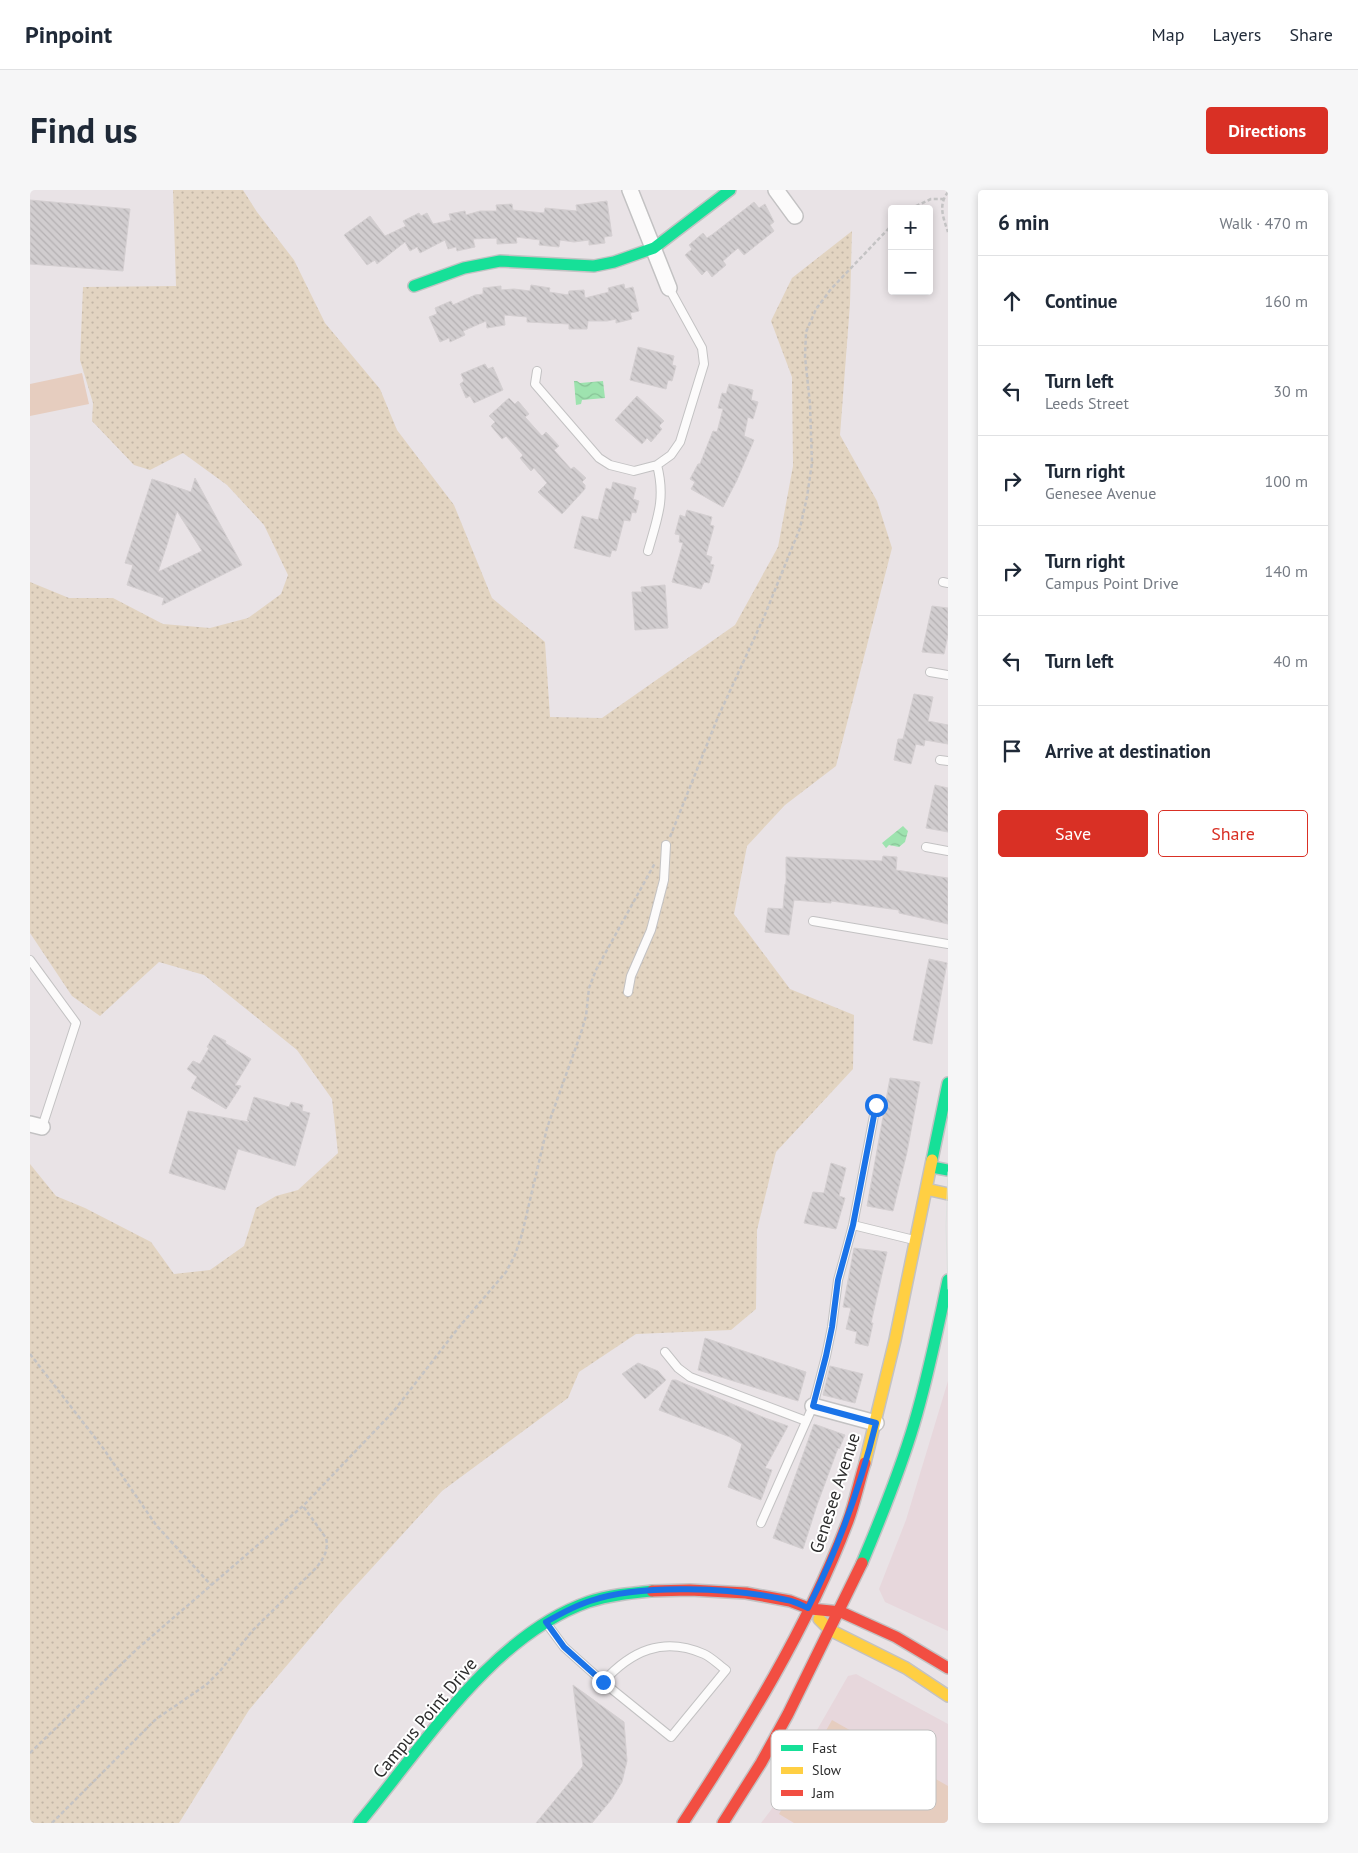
<!DOCTYPE html>
<html lang="en">
<head>
<meta charset="utf-8">
<style>
	body { margin:0; font-family:"PT Sans",sans-serif; background:#f6f6f7; color:#1f2937 }
	.controls { position:absolute; right:15px; top:15px; display:grid; overflow:hidden; border-radius:5px; box-shadow:0 2px 8px #0003 }
	.controls button { width:45px; height:45px; display:grid; place-items:center; padding:0; border:0; border-bottom:1px solid #e0e1e3; background:#fff; color:#1f2937; font:25px sans-serif }
	.stop { position:absolute; width:15px; height:15px; margin:-11px; border:4px solid #1a73e8; border-radius:50%; background:#fff }
	.stop.end { background:#1a73e8; border-color:#fff; box-shadow:0 1px 5px #0008 }
	.list { margin:0; padding:0; list-style:none }
	h2 { display:flex; justify-content:space-between; align-items:center; height:65px; margin:0; padding:0 20px; font-size:21px }
	h2 small { font-size:16px; font-weight:400; color:#747a83 }
	.list li { display:grid; grid-template-columns:32px 1fr auto; gap:15px; align-items:center; box-sizing:border-box; height:90px; padding:0 20px; border-top:1px solid #e0e1e3 }
	.list b { display:block; font-size:19px; white-space:nowrap }
	.list p { margin:0; font-size:16px; white-space:nowrap; color:#747a83 }
	.list em { font-size:16px; font-style:normal; color:#747a83 }
	.actions { display:flex; gap:10px; padding:15px 20px }
	.actions a { flex:1; padding:11px 0; border:1px solid #d93025; border-radius:5px; text-align:center; font-size:18px; color:#d93025 }
	.actions .main { background:#d93025; color:#fff }
	.icon { flex:none; width:28px; height:28px; fill:none; stroke:currentColor; stroke-width:2; stroke-linecap:round; stroke-linejoin:round }
	.map { position:relative; flex:none; width:918px; height:1633px; overflow:hidden; border-radius:5px }
	header { display:flex; align-items:center; gap:30px; box-sizing:border-box; height:70px; padding:0 25px; background:#fff; border-bottom:1px solid #e0e1e3 }
	header strong { font-size:24px }
	nav { display:flex; gap:28px; margin-inline-start:auto; font-size:18px }
	.intro { display:flex; align-items:center; justify-content:space-between; box-sizing:border-box; height:120px; padding:0 30px }
	h1 { margin:0; font-size:35px }
	.button { padding:12px 22px; border-radius:5px; background:#d93025; color:#fff; font-size:18px; font-weight:700 }
	main { display:flex; gap:30px; padding:0 30px }
	aside { flex:1; background:#fff; border-radius:5px; box-shadow:0 2px 8px #0003 }
	.map>svg:first-child { display:block }
</style>
</head>
<body>
<header>
<strong>Pinpoint</strong>
<nav><a>Map</a><a>Layers</a><a>Share</a></nav>
</header>
<div class="intro"><h1>Find us</h1><a class="button">Directions</a></div>
<main>
<div class="map">
<svg width="918" height="1633" viewBox="0 0 918 1633">
	<defs>
		<pattern id="grass-dots" width="8" height="8" patternUnits="userSpaceOnUse" patternTransform="scale(1.25)"><rect width="8" height="8" fill="#e2d4c1"/><path d="M2 2h.1M6 6h.1" fill="none" stroke="#c2b6a6" stroke-width="1.8" stroke-linecap="round"/></pattern>
		<pattern id="water-waves" width="16" height="10" patternUnits="userSpaceOnUse" patternTransform="scale(1.25)"><rect width="16" height="10" fill="#9ee3af"/><path d="M0 5q4-4 8 0t8 0" fill="none" stroke="#88c397"/></pattern>
		<pattern id="building-back-hatch" width="6" height="6" patternUnits="userSpaceOnUse" patternTransform="scale(1.25)"><rect width="6" height="6" fill="#d1cdcf"/><path d="M-1 5l2 2M0 0l6 6M5-1l2 2" fill="none" stroke="#b4b0b2"/></pattern>
	</defs>
	<rect width="100%" height="100%" fill="#e9e3e6"/>
	<path fill="#e7d7dc" d="M 918,1191 L 918,1441 L 855,1412 L 849,1399 L 876,1330 Z
		M 826,1484 L 918,1534 L 918,1633 L 731,1633 L 741,1620 L 818,1486 Z"/>
	<path fill="url(#grass-dots)" d="M 143,0 L 213,0 L 227,22 L 264,70 L 295,133 L 350,199 L 367,240 L 424,315 L 462,408 L 515,452 L 520,527 L 572,528 L 705,435 L 748,357 L 763,276 L 762,187 L 741,131 L 762,88 L 822,41 L 820,114 L 810,245 L 847,311 L 862,358 L 806,576 L 755,615 L 717,656 L 704,724 L 760,799 L 824,825 L 823,879 L 746,962 L 727,1040 L 726,1119 L 701,1140 L 606,1144 L 549,1182 L 538,1208 L 412,1301 L 310,1413 L 219,1520 L 149,1633 L 0,1633 L 0,974 L 26,1006 L 55,1018 L 121,1052 L 144,1084 L 180,1080 L 214,1056 L 226,1018 L 246,1006 L 268,1000 L 308,963 L 302,909 L 267,860 L 174,785 L 129,772 L 70,826 L 42,806 L 0,743 L 0,392 L 39,408 L 83,408 L 133,434 L 180,438 L 218,428 L 251,404 L 258,385 L 234,335 L 197,295 L 153,263 L 120,280 L 104,275 L 62,231 L 63,213 L 50,170 L 53,97 L 146,96 Z"/>
	<path fill="#e6cdbf" d="M 52,183 L 59,214 L 0,226 L 0,194 Z
		M 802,1530 L 918,1596 L 918,1633 L 764,1633 L 749,1624 Z"/>
	<path fill="url(#water-waves)" d="M 544,191 L 547,191 L 550,193 L 573,191 L 575,208 L 552,210 L 551,214 L 546,215 Z
		M 873,636 L 878,641 L 875,652 L 869,657 L 859,655 L 856,658 L 852,653 Z"/>
	<path fill="url(#building-back-hatch)" stroke="#d4cfd1" fill-rule="evenodd" d="M 0,10 L 100,19 L 93,81 L 0,74 Z
		M 577,11 L 582,46 L 574,47 L 575,53 L 559,55 L 559,50 L 544,52 L 530,50 L 529,57 L 509,55 L 510,50 L 486,47 L 487,53 L 467,54 L 467,48 L 443,49 L 445,57 L 427,61 L 426,57 L 418,59 L 415,50 L 390,63 L 387,57 L 380,61 L 375,52 L 347,74 L 345,70 L 337,75 L 314,45 L 340,26 L 355,46 L 376,36 L 373,31 L 389,23 L 391,26 L 397,23 L 403,34 L 421,30 L 419,24 L 435,21 L 436,25 L 450,21 L 467,21 L 466,15 L 482,14 L 483,20 L 514,23 L 515,18 L 547,21 L 546,15 Z
		M 724,12 L 729,18 L 735,14 L 744,32 L 740,35 L 744,41 L 714,65 L 708,58 L 693,71 L 696,75 L 682,87 L 677,80 L 672,85 L 655,65 L 662,59 L 659,55 L 673,43 L 677,48 L 683,44 Z
		M 594,94 L 595,99 L 603,97 L 609,121 L 600,123 L 602,129 L 586,133 L 586,129 L 577,131 L 558,131 L 557,139 L 539,139 L 539,134 L 497,132 L 497,127 L 474,125 L 475,135 L 457,138 L 456,131 L 433,141 L 435,145 L 420,152 L 419,148 L 410,152 L 399,127 L 407,124 L 405,118 L 421,111 L 423,115 L 445,105 L 453,104 L 453,98 L 471,96 L 471,100 L 484,99 L 500,101 L 501,95 L 520,98 L 519,102 L 538,105 L 539,101 L 554,100 L 555,108 L 579,102 L 578,98 Z
		M 608,157 L 644,166 L 642,175 L 646,176 L 642,191 L 638,190 L 636,199 L 600,190 Z
		M 455,174 L 458,179 L 463,177 L 473,200 L 444,213 L 440,206 L 436,208 L 430,194 L 434,191 L 431,184 Z
		M 699,194 L 723,200 L 721,210 L 728,212 L 723,229 L 718,227 L 714,246 L 724,250 L 707,290 L 693,317 L 661,299 L 665,292 L 660,289 L 668,274 L 670,274 L 683,241 L 687,242 L 693,219 L 688,218 L 692,203 L 696,204 Z
		M 607,206 L 634,231 L 629,236 L 632,239 L 621,252 L 617,248 L 612,254 L 585,230 Z
		M 479,208 L 485,214 L 488,211 L 499,224 L 495,227 L 512,246 L 516,242 L 529,256 L 524,260 L 541,279 L 544,277 L 556,288 L 552,292 L 555,295 L 555,299 L 532,324 L 508,302 L 517,293 L 504,278 L 501,281 L 490,268 L 493,265 L 476,246 L 472,249 L 461,236 L 465,232 L 459,226 Z
		M 165,288 L 212,375 L 132,415 L 134,408 L 97,395 L 103,375 L 95,373 L 122,289 L 161,302 ZM 147,321 L 172,361 L 128,382 L 137,355 Z
		M 583,292 L 606,298 L 603,309 L 609,311 L 606,323 L 602,322 L 600,331 L 594,330 L 586,361 L 582,360 L 580,367 L 544,358 L 552,326 L 568,330 L 576,298 L 581,300 Z
		M 657,320 L 682,327 L 680,335 L 684,336 L 676,365 L 682,367 L 680,374 L 684,375 L 679,393 L 674,392 L 671,399 L 642,392 L 653,353 L 649,352 L 650,345 L 645,344 L 650,325 L 655,327 Z
		M 635,395 L 638,438 L 605,440 L 602,402 L 612,402 L 611,397 Z
		M 902,416 L 918,418 L 918,445 L 914,464 L 892,462 Z
		M 884,504 L 903,507 L 898,531 L 918,535 L 918,554 L 895,550 L 894,556 L 886,554 L 881,574 L 864,570 L 868,549 L 873,549 Z
		M 905,595 L 918,598 L 918,642 L 896,638 Z
		M 853,666 L 867,667 L 866,680 L 918,688 L 918,734 L 869,723 L 869,720 L 801,711 L 801,713 L 764,710 L 759,745 L 735,742 L 738,718 L 753,719 L 755,694 L 756,694 L 756,667 L 852,671 Z
		M 899,769 L 917,773 L 902,854 L 883,850 Z
		M 184,845 L 196,851 L 195,853 L 221,869 L 205,895 L 211,896 L 196,919 L 161,898 L 167,887 L 157,879 L 163,871 L 170,874 L 179,858 L 177,857 Z
		M 860,888 L 890,892 L 877,962 L 863,1021 L 837,1016 Z
		M 224,907 L 259,917 L 261,912 L 273,915 L 272,921 L 280,923 L 265,976 L 208,959 L 195,1000 L 139,983 L 158,921 L 219,932 L 217,930 Z
		M 801,973 L 816,978 L 809,1006 L 815,1008 L 806,1039 L 774,1033 L 783,1002 L 794,1003 Z
		M 824,1058 L 857,1062 L 841,1133 L 843,1133 L 838,1156 L 825,1153 L 827,1142 L 816,1139 L 821,1118 L 813,1117 Z
		M 675,1148 L 776,1182 L 768,1211 L 668,1180 Z
		M 608,1173 L 628,1181 L 636,1190 L 615,1209 L 592,1184 Z
		M 800,1176 L 833,1184 L 825,1213 L 793,1205 Z
		M 642,1190 L 646,1190 L 735,1228 L 758,1236 L 735,1278 L 742,1280 L 731,1310 L 698,1297 L 712,1254 L 700,1247 L 629,1220 Z
		M 784,1234 L 815,1245 L 809,1259 L 808,1258 L 787,1315 L 773,1359 L 743,1348 Z
		M 543,1495 L 594,1532 L 597,1571 L 592,1592 L 581,1610 L 562,1633 L 506,1633 L 553,1576 Z"/>
	<g fill="none" stroke-linecap="round" stroke-linejoin="round">
		<g stroke="#c3c2c3" stroke-width="10">
			<path id="lane" d="M 507,181 L 505,194 L 569,268 L 580,275 L 604,281 L 627,275 L 641,265 L 650,252 L 674,174 L 672,158 L 639,98
				M 618,361 C 627,329 636,309 627,275
				M 913,392 L 918,393
				M 900,482 L 918,485
				M 910,570 L 918,571
				M 896,657 L 918,661
				M 783,731 L 918,754
				M 0,770 L 46,833 L 12,937
				M 598,802 L 601,786 L 621,740 L 634,690 L 636,655
				M 823,1035 L 884,1050
				M 635,1162 L 648,1178 L 660,1187 L 776,1231
				M 731,1333 L 783,1216 L 796,1166 L 802,1137 L 808,1090 L 823,1035 L 846,915
				M 517,1434 L 534,1457 L 573,1492 L 641,1547 L 696,1480 C 689,1475 681,1467 674,1464 C 633,1446 601,1461 573,1492"/>
		</g>
		<g stroke="#c3c2c3" stroke-width="18">
			<path id="street" d="M 600,0 L 639,98
				M 746,0 L 765,26
				M 0,934 L 12,937
				M 783,1216 L 846,1233"/>
		</g>
		<g stroke="#c3c2c3" stroke-width="14">
			<path id="fast" d="M 384,96 L 434,78 L 470,71 L 564,76 L 584,72 L 624,58 L 700,0
				M 902,970 L 918,893
				M 902,977 L 918,980
				M 832,1373 C 851,1328 870,1281 884,1234 C 898,1187 908,1138 918,1090
				M 329,1633 C 393,1557 461,1446 558,1412 C 579,1405 601,1403 622,1401"/>
		</g>
		<g stroke="#c3c2c3" stroke-width="14">
			<path id="slow" d="M 896,999 L 918,1004
				M 835,1273 L 865,1150 L 902,970
				M 789,1429 L 800,1440 L 876,1478 L 918,1506"/>
		</g>
		<g stroke="#c3c2c3" stroke-width="14">
			<path id="jam" d="M 622,1401 L 660,1400 L 716,1403 L 760,1411 L 781,1419 L 811,1422 L 866,1447 L 918,1478
				M 653,1633 C 716,1537 777,1439 818,1331 C 825,1312 829,1292 835,1273
				M 693,1633 L 731,1573 L 758,1524 L 832,1373"/>
		</g>
		<path stroke="#c4c3c4" stroke-width="2.5" stroke-dasharray="4 2.5" stroke-linecap="butt" d="M 918,2 C 908,15 913,27 918,42
			M 880,19 L 901,9 L 913,9
			M 640,647 L 688,527 L 734,427 L 770,338 L 777,307 L 782,273 L 780,214 L 775,167 L 776,142 L 786,119 L 801,99 L 862,35
			M 0,1164 L 73,1258 L 126,1335 L 181,1395
			M 0,1563 L 106,1460 L 273,1316 L 363,1222 L 429,1137 L 476,1082 L 485,1065 L 492,1044 L 517,938 L 551,843 L 556,826 L 559,798 L 566,780 L 625,673
			M 22,1633 L 126,1529 L 176,1495 L 190,1481 L 223,1440 L 287,1377 C 294,1367 299,1360 296,1348 L 273,1316"/>
		<use href="#lane" stroke="#fcfbfb" stroke-width="8"/>
		<use href="#street" stroke="#fcfbfb" stroke-width="15"/>
		<use href="#fast" stroke="#16e098" stroke-width="11"/>
		<use href="#slow" stroke="#ffcf43" stroke-width="11"/>
		<use href="#jam" stroke="#f24e42" stroke-width="11"/>
		<path stroke="#dee0df" stroke-width="1" d="M 918,982 L 916,1037 L 918,1099"/>
	</g>
	<g fill="none" stroke-linecap="round" stroke-linejoin="round">
		<path stroke="#1a73e8" stroke-width="6" d="M 573,1492 L 534,1457 L 516,1432 C 530,1424 544,1416 560,1411 C 612,1393 704,1398 757,1410 C 764,1411 771,1415 778,1418 C 808,1359 830,1298 846,1233 L 783,1216 L 796,1166 L 802,1137 L 808,1090 L 823,1035 L 846,915"/>
	</g>
	<g text-anchor="middle" stroke-width="4" stroke-linejoin="round" paint-order="stroke">
		<g font-size="18" fill="#2c2c2c" stroke="#fff">
			<text transform="translate(805 1303) rotate(-72)" y="6">Genesee Avenue</text>
			<text transform="translate(395 1528) rotate(-50)" y="6">Campus Point Drive</text>
		</g>
	</g>
	<rect x="741" y="1540" width="165" height="80" rx="8" fill="#fff" stroke="#c0c0c0" stroke-width="1"/>
	<rect x="751" y="1555" width="22" height="6" fill="#16e098"/>
	<rect x="751" y="1577" width="22" height="7" fill="#ffcf43"/>
	<rect x="751" y="1600" width="22" height="6" fill="#f24e42"/>
	<g font-size="14" fill="#2c2c2c">
		<text x="782" y="1563">Fast</text>
		<text x="782" y="1585">Slow</text>
		<text x="782" y="1608">Jam</text>
	</g>
</svg>
<div class="controls">
<button>+</button>
<button>−</button>
</div>
<div class="stop" style="left:846px;top:915px"></div>
<div class="stop end" style="left:573px;top:1492px"></div>
</div>
<aside>
<h2>6 min<small>Walk · 470 m</small></h2>
<ul class="list">
<li><svg class="icon" aria-label="ahead" viewBox="0 0 24 24"><path d="M12 20V5M6 11l6-6 6 6"/></svg><div><b>Continue</b></div><em>160 m</em></li>
<li><svg class="icon" aria-label="left" viewBox="0 0 24 24"><path d="M17 20v-9H6M10 6l-5 5 5 5"/></svg><div><b>Turn left</b><p>Leeds Street</p></div><em>30 m</em></li>
<li><svg class="icon" aria-label="right" viewBox="0 0 24 24"><path d="M7 20v-9h11M14 6l5 5-5 5"/></svg><div><b>Turn right</b><p>Genesee Avenue</p></div><em>100 m</em></li>
<li><svg class="icon" aria-label="right" viewBox="0 0 24 24"><path d="M7 20v-9h11M14 6l5 5-5 5"/></svg><div><b>Turn right</b><p>Campus Point Drive</p></div><em>140 m</em></li>
<li><svg class="icon" aria-label="left" viewBox="0 0 24 24"><path d="M17 20v-9H6M10 6l-5 5 5 5"/></svg><div><b>Turn left</b></div><em>40 m</em></li>
<li><svg class="icon" aria-label="arrive" viewBox="0 0 24 24"><path d="M6 21V4h12l-3 4 3 4H6"/></svg><div><b>Arrive at destination</b></div></li>
</ul>
<div class="actions"><a class="main">Save</a><a>Share</a></div>
</aside>
</main>
</body>
</html>
